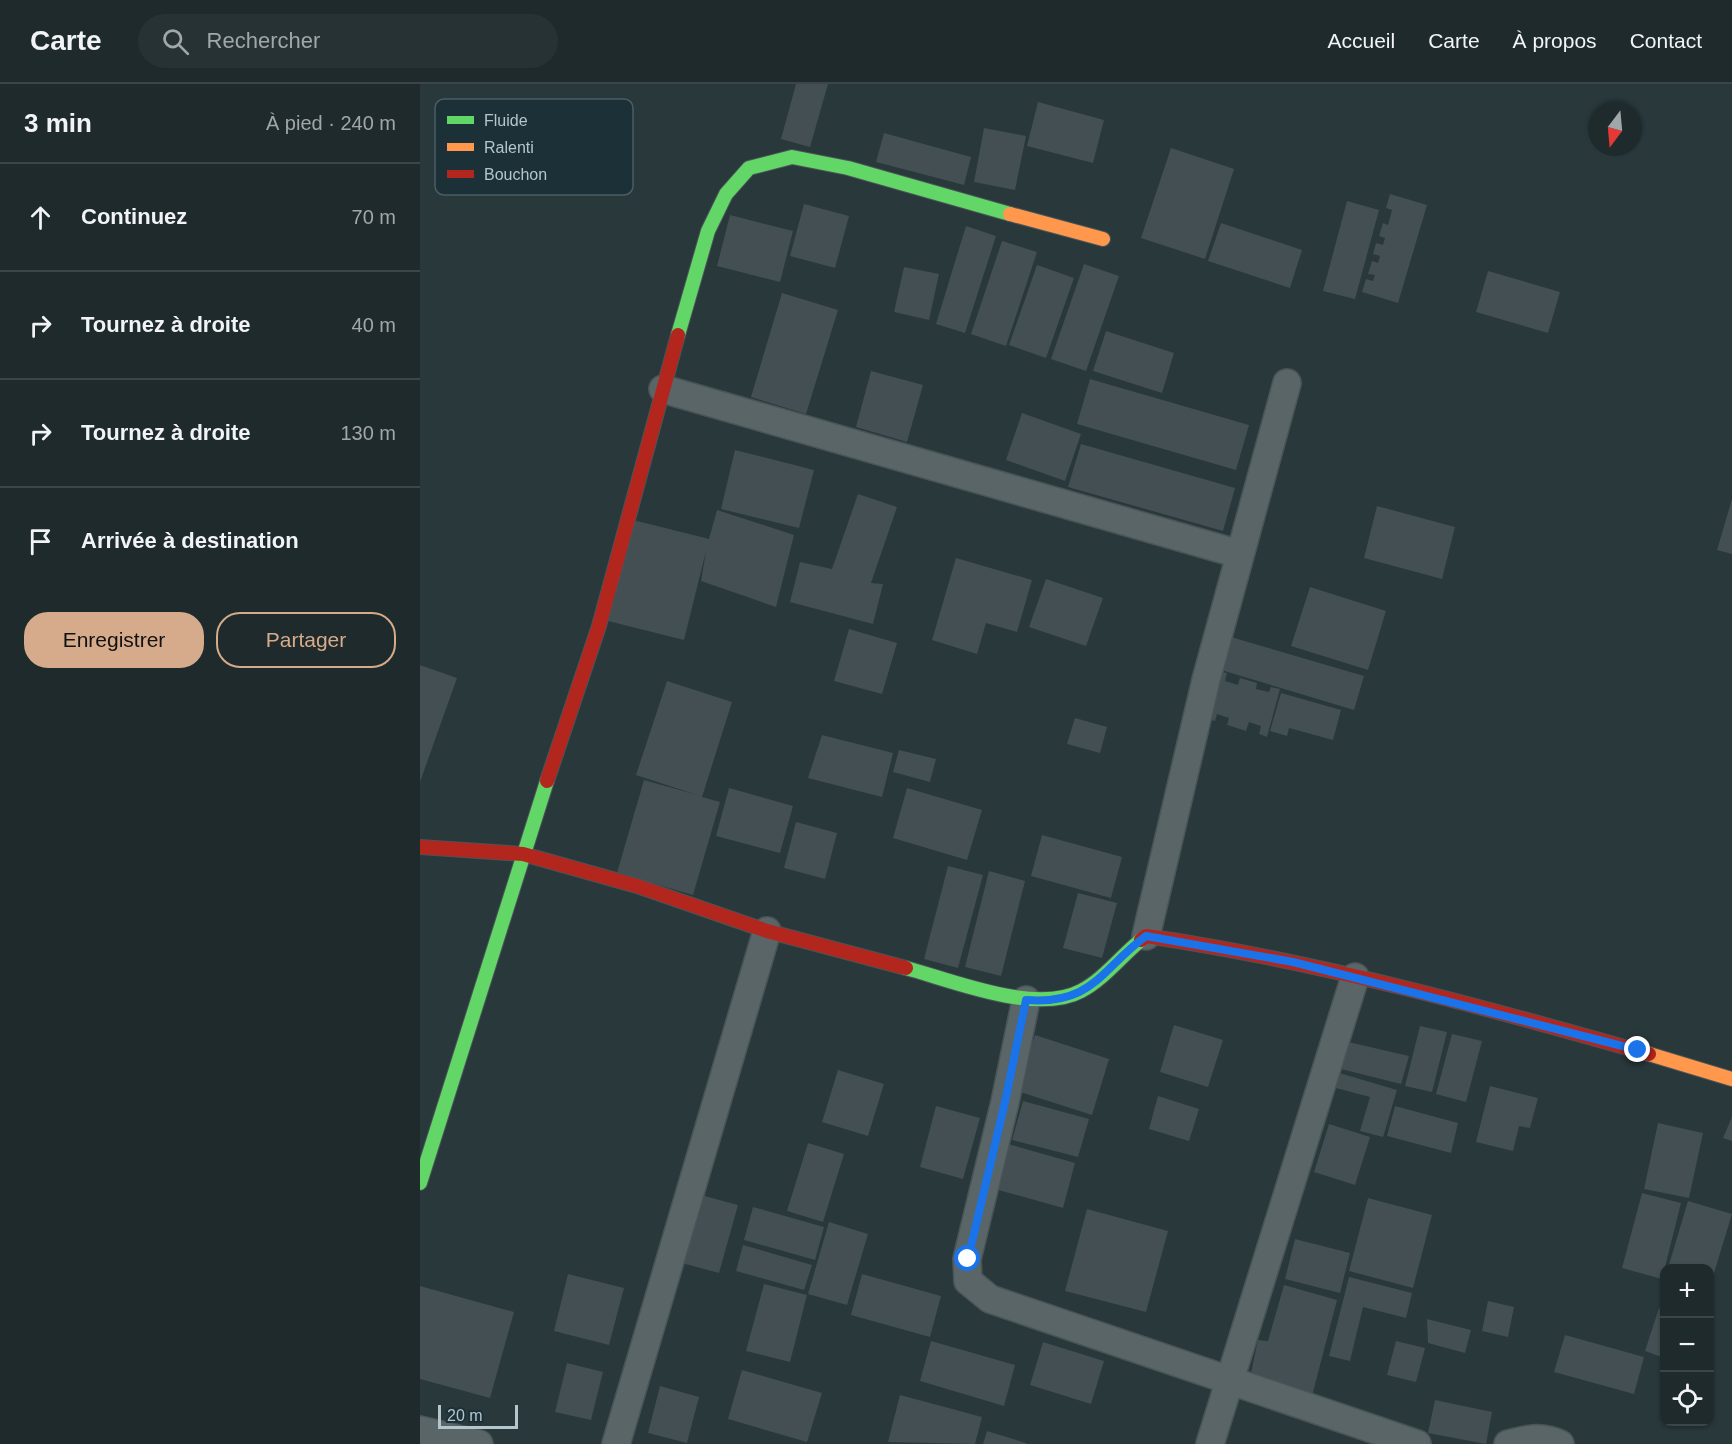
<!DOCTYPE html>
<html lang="fr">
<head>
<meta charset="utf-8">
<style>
	body { margin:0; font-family:Helvetica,sans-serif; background:#273234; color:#f1f3f6 }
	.controls { position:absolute; right:18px; bottom:18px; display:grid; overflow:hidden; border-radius:12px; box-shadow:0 2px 4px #0004 }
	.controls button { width:54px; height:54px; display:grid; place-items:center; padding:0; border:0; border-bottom:2px solid #3c4648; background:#1f2a2c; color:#f1f3f6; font:30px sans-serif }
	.compass { position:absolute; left:1168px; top:18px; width:54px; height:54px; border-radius:50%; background:#1f2a2c; box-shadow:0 2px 4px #0004; rotate:196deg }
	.scale { position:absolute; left:18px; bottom:15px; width:80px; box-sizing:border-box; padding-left:6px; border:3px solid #b3c6cc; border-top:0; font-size:16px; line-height:21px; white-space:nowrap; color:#b3c6cc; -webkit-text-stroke:4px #1b3137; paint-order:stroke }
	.stop { position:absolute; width:18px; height:18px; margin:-14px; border:4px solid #1a73e8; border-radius:50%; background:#fff }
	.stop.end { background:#1a73e8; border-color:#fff; box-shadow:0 2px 6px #0008 }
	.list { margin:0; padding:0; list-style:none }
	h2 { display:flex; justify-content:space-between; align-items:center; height:78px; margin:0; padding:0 24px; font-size:26px }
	h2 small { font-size:20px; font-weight:400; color:#a1a7a9 }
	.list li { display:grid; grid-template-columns:39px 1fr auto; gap:18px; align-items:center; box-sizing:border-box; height:108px; padding:0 24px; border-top:2px solid #3c4648 }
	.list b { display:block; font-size:22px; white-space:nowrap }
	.list em { font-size:20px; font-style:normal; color:#a1a7a9 }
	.actions { display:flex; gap:12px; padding:18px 24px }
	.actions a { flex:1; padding:14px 0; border:2px solid #d6ab8b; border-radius:24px; text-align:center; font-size:21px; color:#d6ab8b }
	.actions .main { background:#d6ab8b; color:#111 }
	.icon { flex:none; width:33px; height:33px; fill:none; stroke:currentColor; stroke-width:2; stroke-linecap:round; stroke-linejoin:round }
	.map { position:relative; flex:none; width:1312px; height:1360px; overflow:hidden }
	header { display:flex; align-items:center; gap:36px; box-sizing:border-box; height:84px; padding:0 30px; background:#1f2a2c; border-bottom:2px solid #3c4648 }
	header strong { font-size:28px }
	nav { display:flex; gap:33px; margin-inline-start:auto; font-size:21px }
	.search { width:420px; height:54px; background:#273234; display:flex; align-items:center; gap:15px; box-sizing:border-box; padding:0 21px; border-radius:33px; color:#a1a7a9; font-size:22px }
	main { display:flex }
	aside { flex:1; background:#1f2a2c }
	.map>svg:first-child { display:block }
</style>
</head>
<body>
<header>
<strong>Carte</strong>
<div class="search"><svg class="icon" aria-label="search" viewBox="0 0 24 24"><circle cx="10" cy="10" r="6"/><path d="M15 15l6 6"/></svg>Rechercher</div>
<nav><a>Accueil</a><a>Carte</a><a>À propos</a><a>Contact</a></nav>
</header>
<main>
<aside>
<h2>3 min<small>À pied · 240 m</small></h2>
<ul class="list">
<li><svg class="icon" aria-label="ahead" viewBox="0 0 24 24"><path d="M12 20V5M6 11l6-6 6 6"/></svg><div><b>Continuez</b></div><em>70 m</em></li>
<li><svg class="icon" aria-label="right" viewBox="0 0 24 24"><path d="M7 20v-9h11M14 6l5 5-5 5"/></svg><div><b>Tournez à droite</b></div><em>40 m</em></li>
<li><svg class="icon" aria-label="right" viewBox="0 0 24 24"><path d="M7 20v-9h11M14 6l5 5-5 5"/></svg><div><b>Tournez à droite</b></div><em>130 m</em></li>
<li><svg class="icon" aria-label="arrive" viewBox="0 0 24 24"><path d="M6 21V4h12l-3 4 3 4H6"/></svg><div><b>Arrivée à destination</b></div></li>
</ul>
<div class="actions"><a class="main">Enregistrer</a><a>Partager</a></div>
</aside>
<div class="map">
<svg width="1312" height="1360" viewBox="0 0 1312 1360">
	<rect width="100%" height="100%" fill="#29383b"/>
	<path fill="#434f52" d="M 376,0 L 408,0 L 390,63 L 361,55 Z
		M 618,18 L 684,36 L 673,79 L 607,62 Z
		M 564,44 L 606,52 L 595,106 L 554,98 Z
		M 464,49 L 551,73 L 544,101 L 456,78 Z
		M 751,64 L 814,85 L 785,175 L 721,154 Z
		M 970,110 L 1007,121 L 978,219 L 942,208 L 946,195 L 953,197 L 955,191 L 948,190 L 952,177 L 958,179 L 960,172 L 953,170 L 956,159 L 963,161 L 965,154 L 959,152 L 963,139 L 968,141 L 972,126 L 966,124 Z
		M 927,117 L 959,126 L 935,215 L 903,207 Z
		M 384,120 L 429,132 L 415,184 L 370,172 Z
		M 310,131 L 373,147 L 360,198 L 297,182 Z
		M 801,139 L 882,166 L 870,204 L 788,177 Z
		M 546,142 L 576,152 L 545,249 L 516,240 Z
		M 582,157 L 617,168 L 586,262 L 551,250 Z
		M 664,180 L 699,192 L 666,287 L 631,275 Z
		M 617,181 L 654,194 L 626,274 L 589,261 Z
		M 484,183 L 519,190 L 509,236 L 474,228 Z
		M 1068,187 L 1140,208 L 1128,249 L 1056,228 Z
		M 362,209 L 418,226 L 386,330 L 331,313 Z
		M 686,247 L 754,269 L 742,309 L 673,287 Z
		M 451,287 L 503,301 L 487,358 L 436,343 Z
		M 670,295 L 829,341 L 816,386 L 657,340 Z
		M 602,329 L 661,350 L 645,397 L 586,376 Z
		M 661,360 L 815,404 L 803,447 L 648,403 Z
		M 315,366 L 394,386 L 379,444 L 301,425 Z
		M 438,410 L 477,423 L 451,499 L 463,500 L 453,540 L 370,518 L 380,478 L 412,485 Z
		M 1312,415 L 1312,470 L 1297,466 Z
		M 957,422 L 1035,443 L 1022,495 L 944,474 Z
		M 297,426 L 374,451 L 356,523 L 281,497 L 286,467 L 264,556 L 188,537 L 213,436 L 289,455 Z
		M 536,474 L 612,496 L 597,548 L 566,539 L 557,570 L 512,556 Z
		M 626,495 L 683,514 L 666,562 L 609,543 Z
		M 890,503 L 966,527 L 948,586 L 871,562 Z
		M 429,545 L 477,559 L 462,610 L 414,597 Z
		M 811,553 L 944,592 L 934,626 L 801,586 Z
		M 0,581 L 37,594 L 0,698 Z
		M 798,587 L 807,589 L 805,597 L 818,601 L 820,594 L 837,599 L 836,605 L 849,608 L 851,603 L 860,605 L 847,653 L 839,650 L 841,642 L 829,638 L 826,647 L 807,641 L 809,634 L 797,630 L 795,637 L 786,635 Z
		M 247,597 L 312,618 L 282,713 L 300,718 L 273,811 L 197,789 L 224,696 L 277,711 L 216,691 Z
		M 861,609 L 921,626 L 913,656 L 869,644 L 867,652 L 850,647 Z
		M 655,634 L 687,643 L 680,669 L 647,660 Z
		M 402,651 L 473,669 L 462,713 L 388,694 Z
		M 479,666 L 516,675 L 510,698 L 473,688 Z
		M 309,704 L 373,722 L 360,769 L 296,752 Z
		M 487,704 L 562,726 L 547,776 L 473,754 Z
		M 376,738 L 417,749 L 405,795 L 364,784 Z
		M 622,751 L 702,773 L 691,814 L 611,792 Z
		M 528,782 L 563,791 L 538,884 L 504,875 Z
		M 569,787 L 605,797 L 581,892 L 545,883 Z
		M 658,809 L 697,819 L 682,874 L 643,864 Z
		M 754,941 L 803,956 L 788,1003 L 740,988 Z
		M 1000,942 L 1027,948 L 1012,1008 L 985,1002 Z
		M 1032,950 L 1062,957 L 1046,1018 L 1016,1010 Z
		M 615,951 L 689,975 L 672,1031 L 597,1007 Z
		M 924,957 L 989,972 L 981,1000 L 917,984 Z
		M 418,986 L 464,1000 L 448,1052 L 402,1038 Z
		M 916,988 L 977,1006 L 963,1053 L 940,1047 L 950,1013 L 912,1003 Z
		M 1070,1002 L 1118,1014 L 1110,1044 L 1099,1042 L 1093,1067 L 1056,1058 Z
		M 738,1012 L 779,1025 L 769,1057 L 729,1045 Z
		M 603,1017 L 669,1035 L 658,1073 L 592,1056 Z
		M 516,1022 L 560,1034 L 543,1095 L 500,1083 Z
		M 975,1022 L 1038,1039 L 1031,1069 L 967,1052 Z
		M 1312,1033 L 1312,1057 L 1303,1054 Z
		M 1238,1039 L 1283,1049 L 1269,1114 L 1224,1105 Z
		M 909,1040 L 950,1053 L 935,1101 L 894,1088 Z
		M 388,1059 L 424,1070 L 403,1138 L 367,1127 Z
		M 588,1060 L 655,1079 L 643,1124 L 575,1105 Z
		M 1222,1109 L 1261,1119 L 1242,1195 L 1202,1184 Z
		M 277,1110 L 318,1121 L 299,1189 L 258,1178 Z
		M 948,1114 L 1012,1131 L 993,1204 L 929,1187 Z
		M 1268,1117 L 1312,1130 L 1290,1202 L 1290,1184 L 1248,1184 Z
		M 333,1123 L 404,1143 L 395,1176 L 324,1156 Z
		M 667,1125 L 748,1147 L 726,1228 L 645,1207 Z
		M 409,1138 L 448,1150 L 427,1221 L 388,1210 Z
		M 875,1155 L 930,1169 L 920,1209 L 865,1195 Z
		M 323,1161 L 392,1181 L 384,1206 L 316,1187 Z
		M 148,1190 L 204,1204 L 189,1261 L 134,1247 Z
		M 442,1190 L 521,1212 L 510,1253 L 431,1231 Z
		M 929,1193 L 992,1209 L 986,1234 L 943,1223 L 930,1277 L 909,1272 Z
		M 344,1200 L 387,1211 L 370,1278 L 326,1267 Z
		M 864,1201 L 917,1216 L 892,1312 L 829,1298 L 838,1256 L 848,1257 Z
		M 0,1202 L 94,1228 L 70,1314 L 0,1295 Z
		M 1068,1217 L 1094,1223 L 1088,1253 L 1062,1247 Z
		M 1239,1224 L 1244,1226 L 1244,1274 L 1225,1267 Z
		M 1007,1235 L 1051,1246 L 1045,1269 L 1008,1259 Z
		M 1145,1251 L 1224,1273 L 1214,1310 L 1134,1288 Z
		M 511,1257 L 595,1281 L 584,1322 L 500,1297 Z
		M 976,1257 L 1005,1264 L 996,1298 L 967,1291 Z
		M 623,1258 L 684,1277 L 671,1320 L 610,1301 Z
		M 147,1279 L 183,1288 L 171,1336 L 135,1328 Z
		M 322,1286 L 402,1309 L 387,1358 L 308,1335 Z
		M 240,1302 L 279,1313 L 267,1359 L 228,1349 Z
		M 480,1311 L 562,1333 L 555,1360 L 468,1358 Z
		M 1015,1316 L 1072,1328 L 1066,1360 L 1008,1349 Z
		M 567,1347 L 606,1359 L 606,1360 L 563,1360 Z"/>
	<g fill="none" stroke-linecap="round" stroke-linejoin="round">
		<g stroke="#495457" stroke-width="30">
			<path id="street" d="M 243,305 L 819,470
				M 726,852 L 786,596 L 867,299
				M 606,916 L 585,1018 L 547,1175 L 548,1197 L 570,1215 L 997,1360
				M 0,1346 L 59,1360
				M 196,1360 L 347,847
				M 790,1360 L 935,893
				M 1088,1360 C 1108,1355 1121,1351 1140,1360"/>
		</g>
		<g stroke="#495457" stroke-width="16">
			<path id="fast" d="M 258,251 L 288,147 L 306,110 L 329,84 L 372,73 L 428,84 L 590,130
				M 486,884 C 534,897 616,931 661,907 C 684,895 701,872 721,856
				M 0,1099 L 127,697"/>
		</g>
		<g stroke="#495457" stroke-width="16">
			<path id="slow" d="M 590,130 L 683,155
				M 1229,970 L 1312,995"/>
		</g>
		<g stroke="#495457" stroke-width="16">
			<path id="jam" d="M 127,697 L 179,542 L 258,251
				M 0,763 L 103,770 L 217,802 L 347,847 L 486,884
				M 721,856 L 726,852 C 896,877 1064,923 1229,970"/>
		</g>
		<use href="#street" stroke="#5a6568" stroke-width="27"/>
		<use href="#fast" stroke="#63d668" stroke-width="14"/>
		<use href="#slow" stroke="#ff974d" stroke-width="14"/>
		<use href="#jam" stroke="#b3261e" stroke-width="14"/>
	</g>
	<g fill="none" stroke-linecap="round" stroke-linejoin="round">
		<path stroke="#1a73e8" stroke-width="8" d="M 548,1175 L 585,1018 L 606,916 C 673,921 680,886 726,852 L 873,878 L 1218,966"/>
	</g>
	<rect x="15" y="15" width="198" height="96" rx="9" fill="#1b3137" stroke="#495e64" stroke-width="1.5"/>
	<rect x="27" y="32" width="27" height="8" fill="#63d668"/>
	<rect x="27" y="59" width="27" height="8" fill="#ff974d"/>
	<rect x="27" y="86" width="27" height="8" fill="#b3261e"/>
	<g font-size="16" fill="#b3c6cc">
		<text x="64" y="42">Fluide</text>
		<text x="64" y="69">Ralenti</text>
		<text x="64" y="96">Bouchon</text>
	</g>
</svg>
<div class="controls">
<button>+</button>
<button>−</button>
<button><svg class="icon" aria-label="locate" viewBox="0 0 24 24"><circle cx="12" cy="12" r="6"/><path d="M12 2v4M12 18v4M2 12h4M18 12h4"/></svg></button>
</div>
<svg class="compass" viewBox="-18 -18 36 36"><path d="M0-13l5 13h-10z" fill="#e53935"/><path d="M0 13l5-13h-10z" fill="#a1a7a9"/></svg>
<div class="scale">20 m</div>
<div class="stop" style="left:548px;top:1175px"></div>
<div class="stop end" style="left:1218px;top:966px"></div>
</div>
</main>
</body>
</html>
